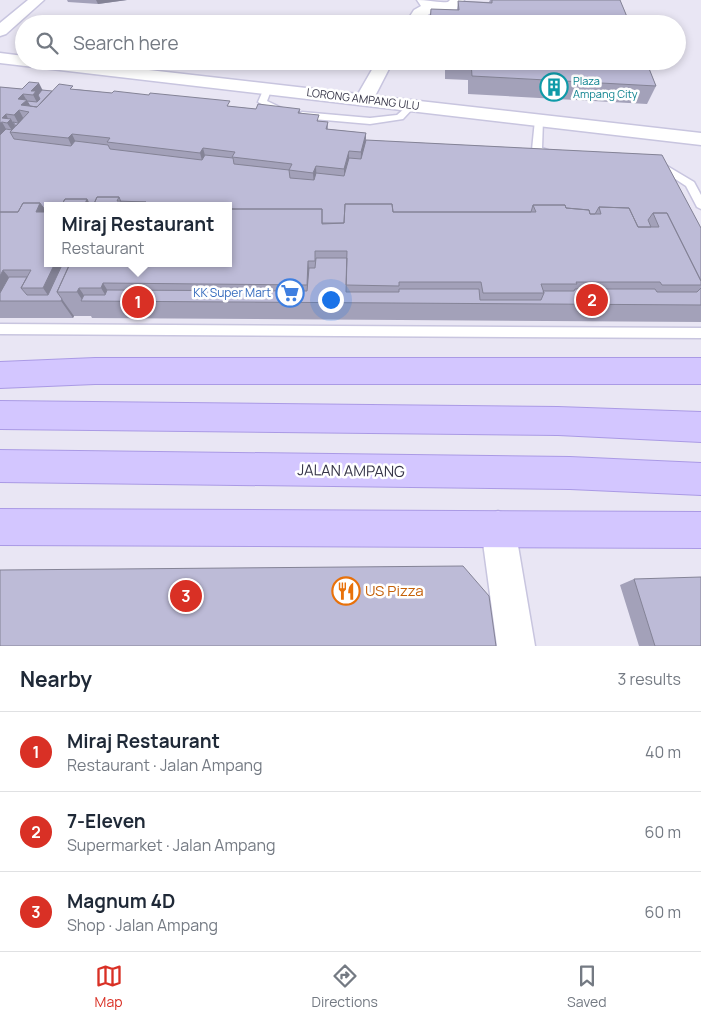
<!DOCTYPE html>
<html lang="en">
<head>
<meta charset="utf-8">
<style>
	body { margin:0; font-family:Manrope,sans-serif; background:#f6f6f7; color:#1f2937 }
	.you { position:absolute; left:330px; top:299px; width:18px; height:18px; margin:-12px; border:4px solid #fff; border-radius:50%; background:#1a73e8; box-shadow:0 0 0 8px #1a73e833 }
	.badge { display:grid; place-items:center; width:32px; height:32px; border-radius:50%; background:#d93025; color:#fff; font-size:16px; font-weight:700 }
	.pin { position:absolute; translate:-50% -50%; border:2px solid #fff; box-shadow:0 1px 5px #0006 }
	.popup { position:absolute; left:44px; top:202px; width:188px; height:65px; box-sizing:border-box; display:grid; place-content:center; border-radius:0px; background:#fff; filter:drop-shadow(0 1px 4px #0005); font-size:16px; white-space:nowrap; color:#747a83 }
	.popup b { font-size:19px; color:#1f2937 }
	.popup::after { content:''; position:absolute; left:50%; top:100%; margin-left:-10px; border:10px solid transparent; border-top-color:#fff }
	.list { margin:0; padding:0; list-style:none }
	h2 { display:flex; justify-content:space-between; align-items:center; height:65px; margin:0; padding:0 20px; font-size:21px }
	h2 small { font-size:16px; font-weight:400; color:#747a83 }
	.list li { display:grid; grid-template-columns:32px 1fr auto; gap:15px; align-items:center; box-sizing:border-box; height:80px; padding:0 20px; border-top:1px solid #e0e1e3 }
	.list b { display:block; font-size:19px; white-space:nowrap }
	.list p { margin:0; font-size:16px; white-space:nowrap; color:#747a83 }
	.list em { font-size:16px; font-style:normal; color:#747a83 }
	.icon { flex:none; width:28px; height:28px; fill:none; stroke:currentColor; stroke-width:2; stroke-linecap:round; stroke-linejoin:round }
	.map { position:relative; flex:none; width:701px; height:646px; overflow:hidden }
	.search { position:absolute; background:#fff; box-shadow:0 2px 8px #0003; left:15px; right:15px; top:15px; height:55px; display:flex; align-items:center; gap:12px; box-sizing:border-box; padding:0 18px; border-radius:28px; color:#747a83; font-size:19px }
	.sheet { height:305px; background:#fff }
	nav { display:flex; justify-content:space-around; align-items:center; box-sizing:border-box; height:70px; border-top:1px solid #e0e1e3; background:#fff; font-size:14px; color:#747a83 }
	nav a { display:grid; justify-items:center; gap:2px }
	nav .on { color:#d93025 }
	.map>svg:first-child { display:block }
</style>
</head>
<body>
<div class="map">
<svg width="701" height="646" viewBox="0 0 701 646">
	<rect width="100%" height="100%" fill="#e9e6f4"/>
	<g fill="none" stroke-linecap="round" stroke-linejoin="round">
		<g stroke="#c8c5df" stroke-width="3">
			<path id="lane" d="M 268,85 L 272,88 L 267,101 L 286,110 L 286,114 L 280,114 L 258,102 L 264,88 Z
				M 412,102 L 416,105 L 403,119 L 370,124 L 302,118 L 298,115 L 302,112 L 370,118 L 397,115 Z
				M 539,117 L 543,120 L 542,148 L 553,152 L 553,156 L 547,156 L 532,150 L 535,120 Z
				M 657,160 L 694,182 L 701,195 L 701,209 L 697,207 L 686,186 L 654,165 L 654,161 Z
				M 0,324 L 701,328 L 701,338 L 0,334 Z"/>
		</g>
		<g stroke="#c8c5df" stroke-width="3">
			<path id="street" d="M 28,0 L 44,0 L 6,34 L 0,36 L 0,23 Z
				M 417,0 C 428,0 437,3 448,2 L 450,0 L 464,0 L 458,9 C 441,13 430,7 420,24 L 405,24 L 414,10 L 421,6 Z
				M 0,53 L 24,56 L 24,61 L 70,61 L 358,94 L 377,61 L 393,61 L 375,96 L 701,133 L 701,145 L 0,63 Z
				M 498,511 L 510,516 L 515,528 L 535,646 L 497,646 L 481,528 L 486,516 Z"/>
		</g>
		<g stroke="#aa9ae5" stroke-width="2">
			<path id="secondary" d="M 95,358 L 701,358 L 701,384 L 95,384 L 0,388 L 0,362 Z
				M 0,401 L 558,407 L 701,412 L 701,442 L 558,435 L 0,429 Z
				M 0,450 L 570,457 L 701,463 L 701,495 L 570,489 L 0,482 Z
				M 0,509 L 701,512 L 701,548 L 0,545 Z"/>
		</g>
		<use href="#lane" fill="#fff" fill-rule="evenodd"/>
		<use href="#street" fill="#fff" fill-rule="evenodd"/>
		<use href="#secondary" fill="#d3c6ff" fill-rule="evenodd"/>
	</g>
	<path fill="#a3a1b9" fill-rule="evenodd" d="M 67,0 L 127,0 L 98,4 L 68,2 Z
		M 490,0 L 620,0 L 630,24 L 429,24 L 431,9 L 457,10 L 458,1 L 489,2 Z
		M 427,61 L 646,61 L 656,86 L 647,104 L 468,94 L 468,80 L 445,79 L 445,65 L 427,64 Z
		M 0,87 L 22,89 L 52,91 L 75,89 L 256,109 L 300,109 L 300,113 L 319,121 L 328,122 L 328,129 L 366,133 L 366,140 L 662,155 L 701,228 L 701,322 L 92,318 L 91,316 L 74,316 L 73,318 L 0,318 ZM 48,206 L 228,263 L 48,263 Z
		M 634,579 L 701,646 L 639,646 L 620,585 Z"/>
	<path fill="#848396" d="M 96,0 L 127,0 L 98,4 Z
		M 39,83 L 50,105 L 42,112 L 31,91 Z
		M 23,94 L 34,113 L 25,111 L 18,99 Z
		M 19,110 L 27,125 L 22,130 L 14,115 Z
		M 6,114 L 9,121 L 11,119 L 19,133 L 13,132 L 7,123 L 2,118 Z
		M 2,122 L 17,148 L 0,137 L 0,123 Z
		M 366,133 L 365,159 L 360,177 L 361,152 Z
		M 72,134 L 84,160 L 80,164 L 68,138 Z
		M 203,148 L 210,174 L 207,179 L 200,153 Z
		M 349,151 L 349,176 L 344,195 L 344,169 Z
		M 316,166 L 317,191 L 315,199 L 313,173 Z
		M 87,199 L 90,206 L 84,206 Z
		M 40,203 L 48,215 L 36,212 Z
		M 308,261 L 311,285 L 308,302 L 307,285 Z
		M 55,263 L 60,263 L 71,279 L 79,288 L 88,301 L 83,301 L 77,292 L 57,292 L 74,316 L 73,318 L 61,301 L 52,301 L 43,288 Z
		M 3,270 L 23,294 L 0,293 L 0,276 Z
		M 103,283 L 114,301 L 109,301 L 101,288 Z"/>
	<path fill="#bdbbd7" stroke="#848396" d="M 492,0 L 620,0 L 630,24 L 430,24 L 431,9 L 459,10 L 458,1 L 492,3 Z
		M 462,61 L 646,61 L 656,86 L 472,76 L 471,62 Z
		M 29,82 L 39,83 L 31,91 L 36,91 L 33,95 L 23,94 L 18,99 L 27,100 L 21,105 L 37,107 L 59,84 L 73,86 L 70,89 L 112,93 L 114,91 L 149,95 L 150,93 L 230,101 L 227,106 L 256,109 L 258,104 L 300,109 L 298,113 L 319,115 L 317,121 L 328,122 L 326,129 L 366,133 L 361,152 L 349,151 L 344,169 L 316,166 L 313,173 L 289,170 L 292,164 L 232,157 L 235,152 L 203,148 L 200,153 L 107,142 L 110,138 L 72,134 L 68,138 L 10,132 L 29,112 L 19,110 L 14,115 L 6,114 L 2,118 L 11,119 L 7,123 L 2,122 L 0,123 L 0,87 L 22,89 Z
		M 42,90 L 52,91 L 37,107 L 30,106 L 27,101 L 37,102 L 40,99 L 38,95 Z
		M 23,118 L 16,126 L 13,122 L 18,123 Z
		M 6,129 L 12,130 L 10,132 L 14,139 L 71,146 L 75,141 L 108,145 L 110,149 L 202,160 L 205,155 L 233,158 L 234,164 L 289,170 L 290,178 L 314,180 L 316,173 L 344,176 L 349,158 L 361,159 L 366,140 L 662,155 L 701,228 L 701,281 L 667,213 L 653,213 L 648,220 L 651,227 L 638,227 L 629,208 L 599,207 L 595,214 L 590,214 L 589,210 L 566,208 L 565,205 L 533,205 L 531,212 L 393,212 L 392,204 L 345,204 L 344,223 L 322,223 L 322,209 L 228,209 L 228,206 L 147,206 L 146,202 L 121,202 L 119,197 L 97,197 L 93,206 L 90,206 L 87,199 L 65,199 L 61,206 L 48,206 L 48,212 L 44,212 L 45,210 L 40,203 L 23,203 L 18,212 L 0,212 L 0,135 Z
		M 97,197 L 119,197 L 117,201 L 146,202 L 144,206 L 93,206 Z
		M 65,199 L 87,199 L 84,206 L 61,206 Z
		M 23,203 L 40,203 L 36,212 L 48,212 L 48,263 L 55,263 L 43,288 L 21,288 L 31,270 L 3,270 L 0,276 L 0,212 L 18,212 Z
		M 345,204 L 392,204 L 393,212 L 536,212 L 533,205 L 565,205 L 566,208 L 589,210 L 590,214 L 601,214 L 599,207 L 629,208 L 638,227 L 659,227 L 653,213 L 667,213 L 701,281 L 701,285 L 662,285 L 660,282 L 576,282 L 577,284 L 541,284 L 544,293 L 483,293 L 481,282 L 399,282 L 399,286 L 346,285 L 347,251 L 315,251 L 315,261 L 308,261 L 307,285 L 103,283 L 101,288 L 79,288 L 77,292 L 57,292 L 70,263 L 228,263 L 228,209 L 322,209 L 322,224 L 344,223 Z
		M 316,258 L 347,258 L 346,292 L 399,292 L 399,289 L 479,289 L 480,300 L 541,300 L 544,293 L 543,291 L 574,291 L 575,289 L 655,289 L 657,292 L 697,292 L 701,288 L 701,305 L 81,301 L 84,295 L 105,295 L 107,290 L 307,291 L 309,268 L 315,268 Z
		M 62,265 L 69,266 L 57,292 L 62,299 L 61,301 L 0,301 L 0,293 L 9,277 L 27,277 L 21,288 L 27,295 L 48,295 Z
		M 463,566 L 489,596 L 496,646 L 0,646 L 0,570 Z
		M 701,577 L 701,646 L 655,646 L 634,579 Z"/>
	<defs>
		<g id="building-ring" transform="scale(1.4375)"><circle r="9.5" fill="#fff" stroke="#0f9aa8" stroke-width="1.5"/><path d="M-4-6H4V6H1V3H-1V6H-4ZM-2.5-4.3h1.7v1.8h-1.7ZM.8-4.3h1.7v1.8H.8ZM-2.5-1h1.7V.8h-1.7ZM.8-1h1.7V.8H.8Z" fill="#0f9aa8"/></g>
		<g id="supermarket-ring" transform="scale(1.4375)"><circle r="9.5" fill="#fff" stroke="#3f7fe0" stroke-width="1.5"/><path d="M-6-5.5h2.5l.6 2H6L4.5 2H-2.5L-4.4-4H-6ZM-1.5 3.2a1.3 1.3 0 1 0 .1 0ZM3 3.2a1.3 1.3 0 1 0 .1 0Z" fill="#3f7fe0"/></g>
		<g id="restaurant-ring" transform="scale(1.4375)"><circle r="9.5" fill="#fff" stroke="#e8710a" stroke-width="1.5"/><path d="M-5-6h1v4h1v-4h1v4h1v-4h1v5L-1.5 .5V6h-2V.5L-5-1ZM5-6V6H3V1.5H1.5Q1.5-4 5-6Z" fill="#e8710a"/></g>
	</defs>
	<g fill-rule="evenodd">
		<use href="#building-ring" x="554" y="87"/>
		<use href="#supermarket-ring" x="290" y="293"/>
		<use href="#restaurant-ring" x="346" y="591"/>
	</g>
	<g text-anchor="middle" stroke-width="5" stroke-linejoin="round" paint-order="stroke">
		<g font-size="11" fill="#0d838f" stroke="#fff" text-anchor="start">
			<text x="573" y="85">Plaza<tspan x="573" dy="13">Ampang City</tspan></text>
		</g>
		<g font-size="11" fill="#363548" stroke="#fff">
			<text transform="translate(363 99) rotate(7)" y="4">LORONG AMPANG ULU</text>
		</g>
		<g font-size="12" fill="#366cbe" stroke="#fff" text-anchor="end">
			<text x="271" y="297">KK Super Mart</text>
		</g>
		<g font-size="15" fill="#363548" stroke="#fff">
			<text transform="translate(351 471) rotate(1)" y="5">JALAN AMPANG</text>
		</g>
		<g font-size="15" fill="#c56008" stroke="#fff" text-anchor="start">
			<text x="365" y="596">US Pizza</text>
		</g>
	</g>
</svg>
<div class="you"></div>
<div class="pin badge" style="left:138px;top:302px">1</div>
<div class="popup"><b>Miraj Restaurant</b>Restaurant</div>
<div class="pin badge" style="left:592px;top:300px">2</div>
<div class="pin badge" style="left:186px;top:596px">3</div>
<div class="search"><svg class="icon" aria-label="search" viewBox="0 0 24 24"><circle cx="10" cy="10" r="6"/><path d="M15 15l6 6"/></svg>Search here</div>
</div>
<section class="sheet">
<h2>Nearby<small>3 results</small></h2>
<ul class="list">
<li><span class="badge">1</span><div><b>Miraj Restaurant</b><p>Restaurant · Jalan Ampang</p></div><em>40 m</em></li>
<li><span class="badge">2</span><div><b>7-Eleven</b><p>Supermarket · Jalan Ampang</p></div><em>60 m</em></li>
<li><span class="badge">3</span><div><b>Magnum 4D</b><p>Shop · Jalan Ampang</p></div><em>60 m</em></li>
</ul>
</section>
<nav>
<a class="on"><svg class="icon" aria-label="map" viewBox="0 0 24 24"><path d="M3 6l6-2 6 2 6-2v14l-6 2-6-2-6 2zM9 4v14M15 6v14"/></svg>Map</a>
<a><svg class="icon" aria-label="directions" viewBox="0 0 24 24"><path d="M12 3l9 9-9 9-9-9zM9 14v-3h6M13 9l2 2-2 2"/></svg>Directions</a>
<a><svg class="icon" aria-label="saved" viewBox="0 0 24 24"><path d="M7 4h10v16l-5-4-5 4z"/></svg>Saved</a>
</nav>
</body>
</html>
